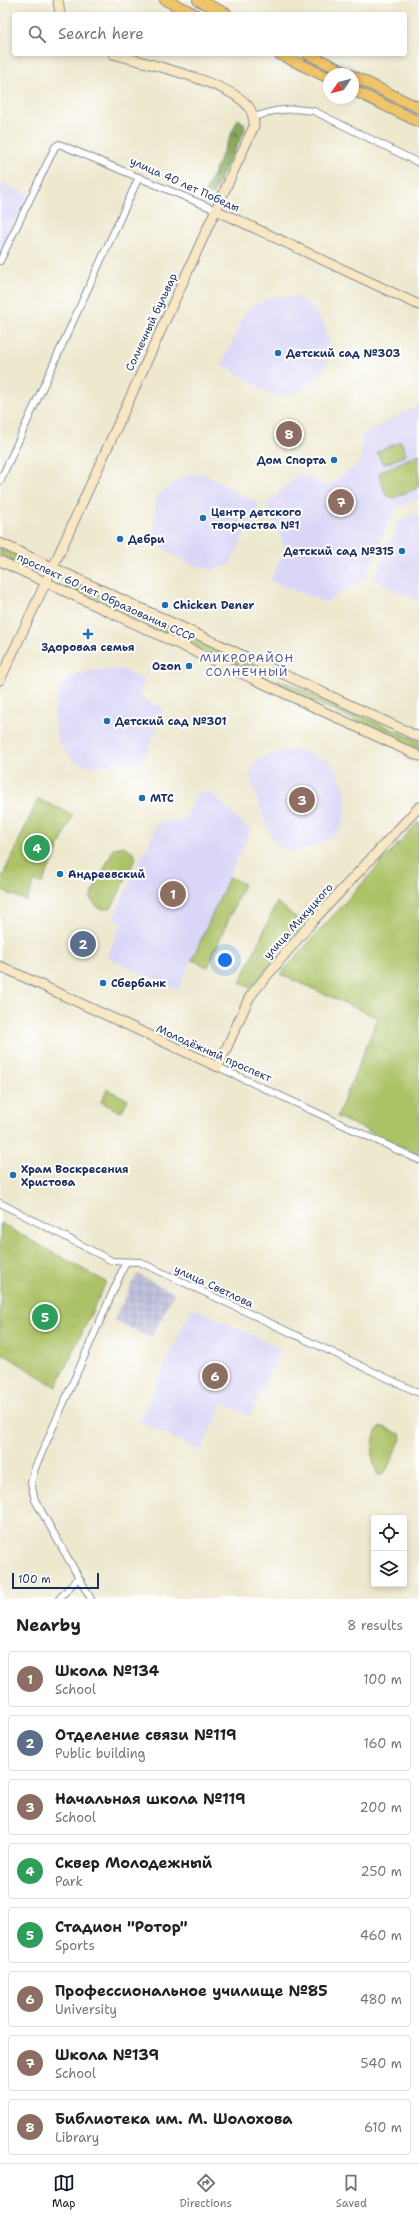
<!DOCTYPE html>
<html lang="en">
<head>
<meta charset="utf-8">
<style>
	body { margin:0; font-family:"Shantell Sans",sans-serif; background:#f2f2f2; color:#222 }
	.controls { position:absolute; right:12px; bottom:12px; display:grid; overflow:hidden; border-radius:4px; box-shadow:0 2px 6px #0003 }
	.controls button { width:36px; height:36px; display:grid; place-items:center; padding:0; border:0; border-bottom:1px solid #e0e0e0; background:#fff; color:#222; font:20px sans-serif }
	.compass { position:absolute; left:323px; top:68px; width:36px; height:36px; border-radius:50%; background:#fff; box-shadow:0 2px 6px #0003; rotate:235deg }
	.scale { position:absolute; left:12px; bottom:10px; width:87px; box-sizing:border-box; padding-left:4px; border:2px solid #1b2f5e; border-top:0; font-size:11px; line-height:14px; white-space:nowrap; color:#1b2f5e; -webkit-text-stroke:3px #fff; paint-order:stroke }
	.you { position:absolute; left:225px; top:960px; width:14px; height:14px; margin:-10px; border:3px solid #fff; border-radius:50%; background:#1a73e8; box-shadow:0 0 0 6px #1a73e833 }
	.badge { display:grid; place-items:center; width:26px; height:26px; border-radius:50%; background:#111827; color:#fff; font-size:13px; font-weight:700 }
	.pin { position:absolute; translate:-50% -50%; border:2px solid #fff; box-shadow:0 1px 4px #0006 }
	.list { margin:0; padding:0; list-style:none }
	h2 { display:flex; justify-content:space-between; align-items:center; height:52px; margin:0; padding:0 16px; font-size:17px }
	h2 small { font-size:13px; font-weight:400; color:#767676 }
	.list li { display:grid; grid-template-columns:26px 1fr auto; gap:12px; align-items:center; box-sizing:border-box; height:56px; margin:0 8px 8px; padding:0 8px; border:1px solid #e0e0e0; border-radius:4px }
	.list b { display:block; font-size:15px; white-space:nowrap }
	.list p { margin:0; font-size:13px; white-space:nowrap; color:#767676 }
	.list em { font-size:13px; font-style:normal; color:#767676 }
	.icon { flex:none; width:22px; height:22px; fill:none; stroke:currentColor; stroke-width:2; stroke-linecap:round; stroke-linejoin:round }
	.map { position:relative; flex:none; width:419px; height:1599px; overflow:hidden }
	.search { position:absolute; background:#fff; box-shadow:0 2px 6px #0003; left:12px; right:12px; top:12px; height:44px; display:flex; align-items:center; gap:10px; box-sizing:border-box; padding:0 14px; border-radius:4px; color:#767676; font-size:15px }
	.sheet { height:564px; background:#fff }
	nav { display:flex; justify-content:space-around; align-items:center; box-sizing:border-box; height:56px; border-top:1px solid #e0e0e0; background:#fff; font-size:11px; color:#767676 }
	nav a { display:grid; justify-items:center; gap:2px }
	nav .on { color:#111827 }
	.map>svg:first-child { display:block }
</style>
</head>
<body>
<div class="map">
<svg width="419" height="1599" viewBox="0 0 419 1599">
	<defs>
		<pattern id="industrial-grid" width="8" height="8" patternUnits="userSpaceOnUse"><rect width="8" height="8" fill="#c0c2dd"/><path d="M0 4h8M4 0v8" fill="none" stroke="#a4a7c0"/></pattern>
		<pattern id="grass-tufts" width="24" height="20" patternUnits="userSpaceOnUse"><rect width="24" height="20" fill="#acc266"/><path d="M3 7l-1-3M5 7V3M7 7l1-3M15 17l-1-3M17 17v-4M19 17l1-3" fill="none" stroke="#8b9e57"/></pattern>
		<pattern id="forest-firs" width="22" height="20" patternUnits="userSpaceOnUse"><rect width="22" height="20" fill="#89a85b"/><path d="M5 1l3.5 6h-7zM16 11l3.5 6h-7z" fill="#6f894e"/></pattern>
	</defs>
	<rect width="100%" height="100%" fill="#fff"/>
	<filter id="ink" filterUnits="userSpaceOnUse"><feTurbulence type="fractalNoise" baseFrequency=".025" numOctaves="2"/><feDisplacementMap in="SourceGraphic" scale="8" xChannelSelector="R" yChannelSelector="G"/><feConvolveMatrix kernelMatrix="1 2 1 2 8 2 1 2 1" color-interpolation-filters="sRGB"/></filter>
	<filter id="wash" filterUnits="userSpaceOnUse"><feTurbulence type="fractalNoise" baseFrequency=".012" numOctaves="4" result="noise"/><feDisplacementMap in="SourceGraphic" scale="16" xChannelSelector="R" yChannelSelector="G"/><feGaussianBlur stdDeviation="0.9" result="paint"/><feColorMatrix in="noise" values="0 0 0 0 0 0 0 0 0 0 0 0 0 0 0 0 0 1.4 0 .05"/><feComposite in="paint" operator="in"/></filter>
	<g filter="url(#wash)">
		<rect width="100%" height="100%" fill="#ede8ce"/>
		<path fill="#dad6f7" d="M 0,182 L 28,195 L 0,253 Z
			M 280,296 L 296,298 L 307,303 L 324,325 L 329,342 L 328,363 L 315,379 L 307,388 L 286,396 L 272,395 L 222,364 L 246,311 L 269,298 Z
			M 419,405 L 419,498 L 395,509 L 364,579 L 325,602 L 270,581 L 285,549 L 267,505 L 299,473 L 327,487 L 361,462 L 362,435 Z
			M 202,473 L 259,504 L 230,565 L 212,569 L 194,565 L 172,555 L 158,543 L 154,533 L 156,500 L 165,489 L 183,477 Z
			M 413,514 L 419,517 L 419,601 L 373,580 L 399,522 Z
			M 121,669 L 145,680 L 138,697 L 164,709 L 143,762 L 94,766 L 73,761 L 58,741 L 55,729 L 54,712 L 59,687 L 71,677 L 88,671 Z
			M 285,750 L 299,750 L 329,760 L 339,774 L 345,790 L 346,811 L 340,830 L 326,841 L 300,851 L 288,851 L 281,848 L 273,839 L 264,820 L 250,777 L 252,768 L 257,762 L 264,757 Z
			M 201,791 L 212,794 L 250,830 L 178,990 L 107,957 L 122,922 L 113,918 L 158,823 L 184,820 L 197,794 Z
			M 192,1307 L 281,1349 L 250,1416 L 223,1403 L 201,1451 L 139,1422 Z"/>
		<path fill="url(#industrial-grid)" d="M 137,1274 L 174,1293 L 151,1338 L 114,1320 Z"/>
		<path fill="url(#grass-tufts)" stroke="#647862" d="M 0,548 L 40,566 L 43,568 L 42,572 L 37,573 L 0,555 Z
			M 69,579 L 144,614 L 140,622 L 65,589 Z
			M 147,616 L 240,660 L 238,666 L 143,624 Z
			M 243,661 L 265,671 L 267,675 L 263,677 L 241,667 Z
			M 278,679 L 419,741 L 419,750 L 280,686 L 277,683 Z"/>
		<path fill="url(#forest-firs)" stroke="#526c5c" d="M 238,119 L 244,123 L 245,130 L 213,195 L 205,192 Z"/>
		<path fill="#acc266" stroke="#647862" d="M 401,441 L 406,455 L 383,465 L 377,452 Z
			M 419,454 L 419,487 L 394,498 L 387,496 L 379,477 L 380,472 Z
			M 38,799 L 73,815 L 42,884 L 35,881 L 26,901 L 0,889 L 0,882 Z
			M 419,821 L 419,1154 L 337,1117 L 378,1018 L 280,974 Z
			M 124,846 L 131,851 L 136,857 L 112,907 C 103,912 94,907 90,898 L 114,848 Z
			M 229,877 L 244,884 L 208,967 L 192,960 Z
			M 277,902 L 304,924 L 251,988 L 240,983 Z
			M 107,1089 L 128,1100 L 121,1112 L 101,1102 Z
			M 0,1223 L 106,1282 L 56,1387 L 0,1352 Z
			M 381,1426 L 400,1434 L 401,1439 L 385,1473 L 381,1475 L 378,1475 C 371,1461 369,1436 381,1426 Z"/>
	</g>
	<g filter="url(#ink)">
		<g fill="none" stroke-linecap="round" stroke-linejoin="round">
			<g stroke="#848c96" stroke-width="8">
				<path id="street" d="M 254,117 L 274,111 L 295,109 L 314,111 L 419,163
					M 0,261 L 55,147 L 59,144 L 216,210
					M 0,481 L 139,177
					M 218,1067 L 419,1160
					M 0,1203 L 112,1261 L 140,1262 L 419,1393
					M 59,1599 L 78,1578
					M 91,1599 L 35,1500 L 31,1483 L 35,1468 L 126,1262"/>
			</g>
			<g stroke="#848c96" stroke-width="11">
				<path id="secondary" d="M 58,0 L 60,14
					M 216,210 L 419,305
					M 0,543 L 419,737
					M 0,561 L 419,756
					M 0,680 L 53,567 L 254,126 C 254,119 253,112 248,106 C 229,82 145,63 113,54
					M 0,966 L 218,1067 L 249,998 L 255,990 L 311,923 L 419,807"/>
			</g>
			<g stroke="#848c96" stroke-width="12">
				<path id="primary" d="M 165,0 L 195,14
					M 198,0 L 227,14
					M 279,54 L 329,78
					M 308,54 L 349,74
					M 353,76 L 419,108
					M 353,90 L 419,122"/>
			</g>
			<use href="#street" stroke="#fff" stroke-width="6"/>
			<use href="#secondary" stroke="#f9e7c3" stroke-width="9"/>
			<use href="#primary" stroke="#f0c469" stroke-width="10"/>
		</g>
	</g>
	<g fill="#1f6fb2" stroke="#fff" stroke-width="1.5">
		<circle cx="278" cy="353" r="4"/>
		<circle cx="334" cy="460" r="4"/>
		<circle cx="203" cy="518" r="4"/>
		<circle cx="120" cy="539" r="4"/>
		<circle cx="402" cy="551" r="4"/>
		<circle cx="165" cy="605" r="4"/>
		<path d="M86 628h4v4h4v4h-4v4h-4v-4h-4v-4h4z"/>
		<circle cx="189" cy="666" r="4"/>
		<circle cx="107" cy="721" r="4"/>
		<circle cx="142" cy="798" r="4"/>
		<circle cx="60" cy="874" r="4"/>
		<circle cx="103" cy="983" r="4"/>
		<circle cx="13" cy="1175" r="4"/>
	</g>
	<g text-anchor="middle" stroke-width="4" stroke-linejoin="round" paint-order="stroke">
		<g font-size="11" fill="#1b2f5e" stroke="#fff">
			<text transform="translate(185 184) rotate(24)" y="4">улица 40 лет Победы</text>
			<text transform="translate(151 322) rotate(-65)" y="4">Солнечный бульвар</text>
			<text transform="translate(106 597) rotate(25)" y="4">проспект 60 лет Образования СССР</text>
			<text transform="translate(298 921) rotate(-48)" y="4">улица Микуцкого</text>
			<text transform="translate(214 1053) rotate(24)" y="4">Молодёжный проспект</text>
			<text transform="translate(214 1286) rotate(25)" y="4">улица Светлова</text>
		</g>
		<g font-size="11" font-weight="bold" fill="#1b2f5e" stroke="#fff" text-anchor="start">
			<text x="286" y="357">Детский сад №303</text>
			<text x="326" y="464" text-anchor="end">Дом Спорта</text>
			<text x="211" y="516">Центр детского<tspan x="211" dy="13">творчества №1</tspan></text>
			<text x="128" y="543">Дебри</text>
			<text x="394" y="555" text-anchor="end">Детский сад №315</text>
			<text x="173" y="609">Chicken Dener</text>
			<text x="88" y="651" text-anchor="middle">Здоровая семья</text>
			<text x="181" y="670" text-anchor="end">Ozon</text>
			<text x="115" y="725">Детский сад №301</text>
			<text x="150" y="802">МТС</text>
			<text x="68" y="878">Андреевский</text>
			<text x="111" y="987">Сбербанк</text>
			<text x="21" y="1173">Храм Воскресения<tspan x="21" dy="13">Христова</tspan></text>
		</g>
		<g font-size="12" letter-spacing="1" fill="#525a94" stroke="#fff">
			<text x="247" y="662">МИКРОРАЙОН<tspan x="247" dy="14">СОЛНЕЧНЫЙ</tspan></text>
		</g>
	</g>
</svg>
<div class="controls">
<button><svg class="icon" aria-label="locate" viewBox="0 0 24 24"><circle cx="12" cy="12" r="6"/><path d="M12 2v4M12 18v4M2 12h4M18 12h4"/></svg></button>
<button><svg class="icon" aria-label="layers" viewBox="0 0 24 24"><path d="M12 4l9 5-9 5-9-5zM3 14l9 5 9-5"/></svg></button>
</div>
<svg class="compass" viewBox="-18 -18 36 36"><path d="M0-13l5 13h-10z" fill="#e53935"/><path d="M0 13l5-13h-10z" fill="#767676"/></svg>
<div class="scale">100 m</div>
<div class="you"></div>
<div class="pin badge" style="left:173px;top:894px;background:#8d6e63">1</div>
<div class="pin badge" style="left:83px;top:944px;background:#5c6f8a">2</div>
<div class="pin badge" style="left:302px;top:800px;background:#8d6e63">3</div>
<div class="pin badge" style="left:37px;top:848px;background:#2e9e5b">4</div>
<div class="pin badge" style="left:45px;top:1317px;background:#2e9e5b">5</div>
<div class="pin badge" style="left:215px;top:1376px;background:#8d6e63">6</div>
<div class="pin badge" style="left:341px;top:502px;background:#8d6e63">7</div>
<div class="pin badge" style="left:289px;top:434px;background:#8d6e63">8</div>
<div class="search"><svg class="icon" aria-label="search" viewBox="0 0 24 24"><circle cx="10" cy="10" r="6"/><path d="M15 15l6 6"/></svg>Search here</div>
</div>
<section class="sheet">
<h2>Nearby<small>8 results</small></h2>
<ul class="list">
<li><span class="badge" style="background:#8d6e63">1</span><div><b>Школа №134</b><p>School</p></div><em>100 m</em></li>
<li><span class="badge" style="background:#5c6f8a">2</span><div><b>Отделение связи №119</b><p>Public building</p></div><em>160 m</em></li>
<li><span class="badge" style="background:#8d6e63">3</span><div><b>Начальная школа №119</b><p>School</p></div><em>200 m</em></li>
<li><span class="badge" style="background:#2e9e5b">4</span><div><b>Сквер Молодежный</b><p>Park</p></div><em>250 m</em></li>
<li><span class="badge" style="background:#2e9e5b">5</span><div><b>Стадион &quot;Ротор&quot;</b><p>Sports</p></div><em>460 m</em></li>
<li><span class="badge" style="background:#8d6e63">6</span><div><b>Профессиональное училище №85</b><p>University</p></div><em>480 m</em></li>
<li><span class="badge" style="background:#8d6e63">7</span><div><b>Школа №139</b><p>School</p></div><em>540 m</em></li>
<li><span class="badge" style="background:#8d6e63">8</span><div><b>Библиотека им. М. Шолохова</b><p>Library</p></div><em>610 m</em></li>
</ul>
</section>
<nav>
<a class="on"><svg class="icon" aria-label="map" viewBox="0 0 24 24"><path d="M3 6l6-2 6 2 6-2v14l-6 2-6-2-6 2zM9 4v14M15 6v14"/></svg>Map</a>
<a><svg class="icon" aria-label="directions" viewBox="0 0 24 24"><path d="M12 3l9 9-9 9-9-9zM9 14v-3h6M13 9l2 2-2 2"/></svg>Directions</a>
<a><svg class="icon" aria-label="saved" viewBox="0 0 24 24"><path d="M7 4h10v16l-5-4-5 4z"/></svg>Saved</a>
</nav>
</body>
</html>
